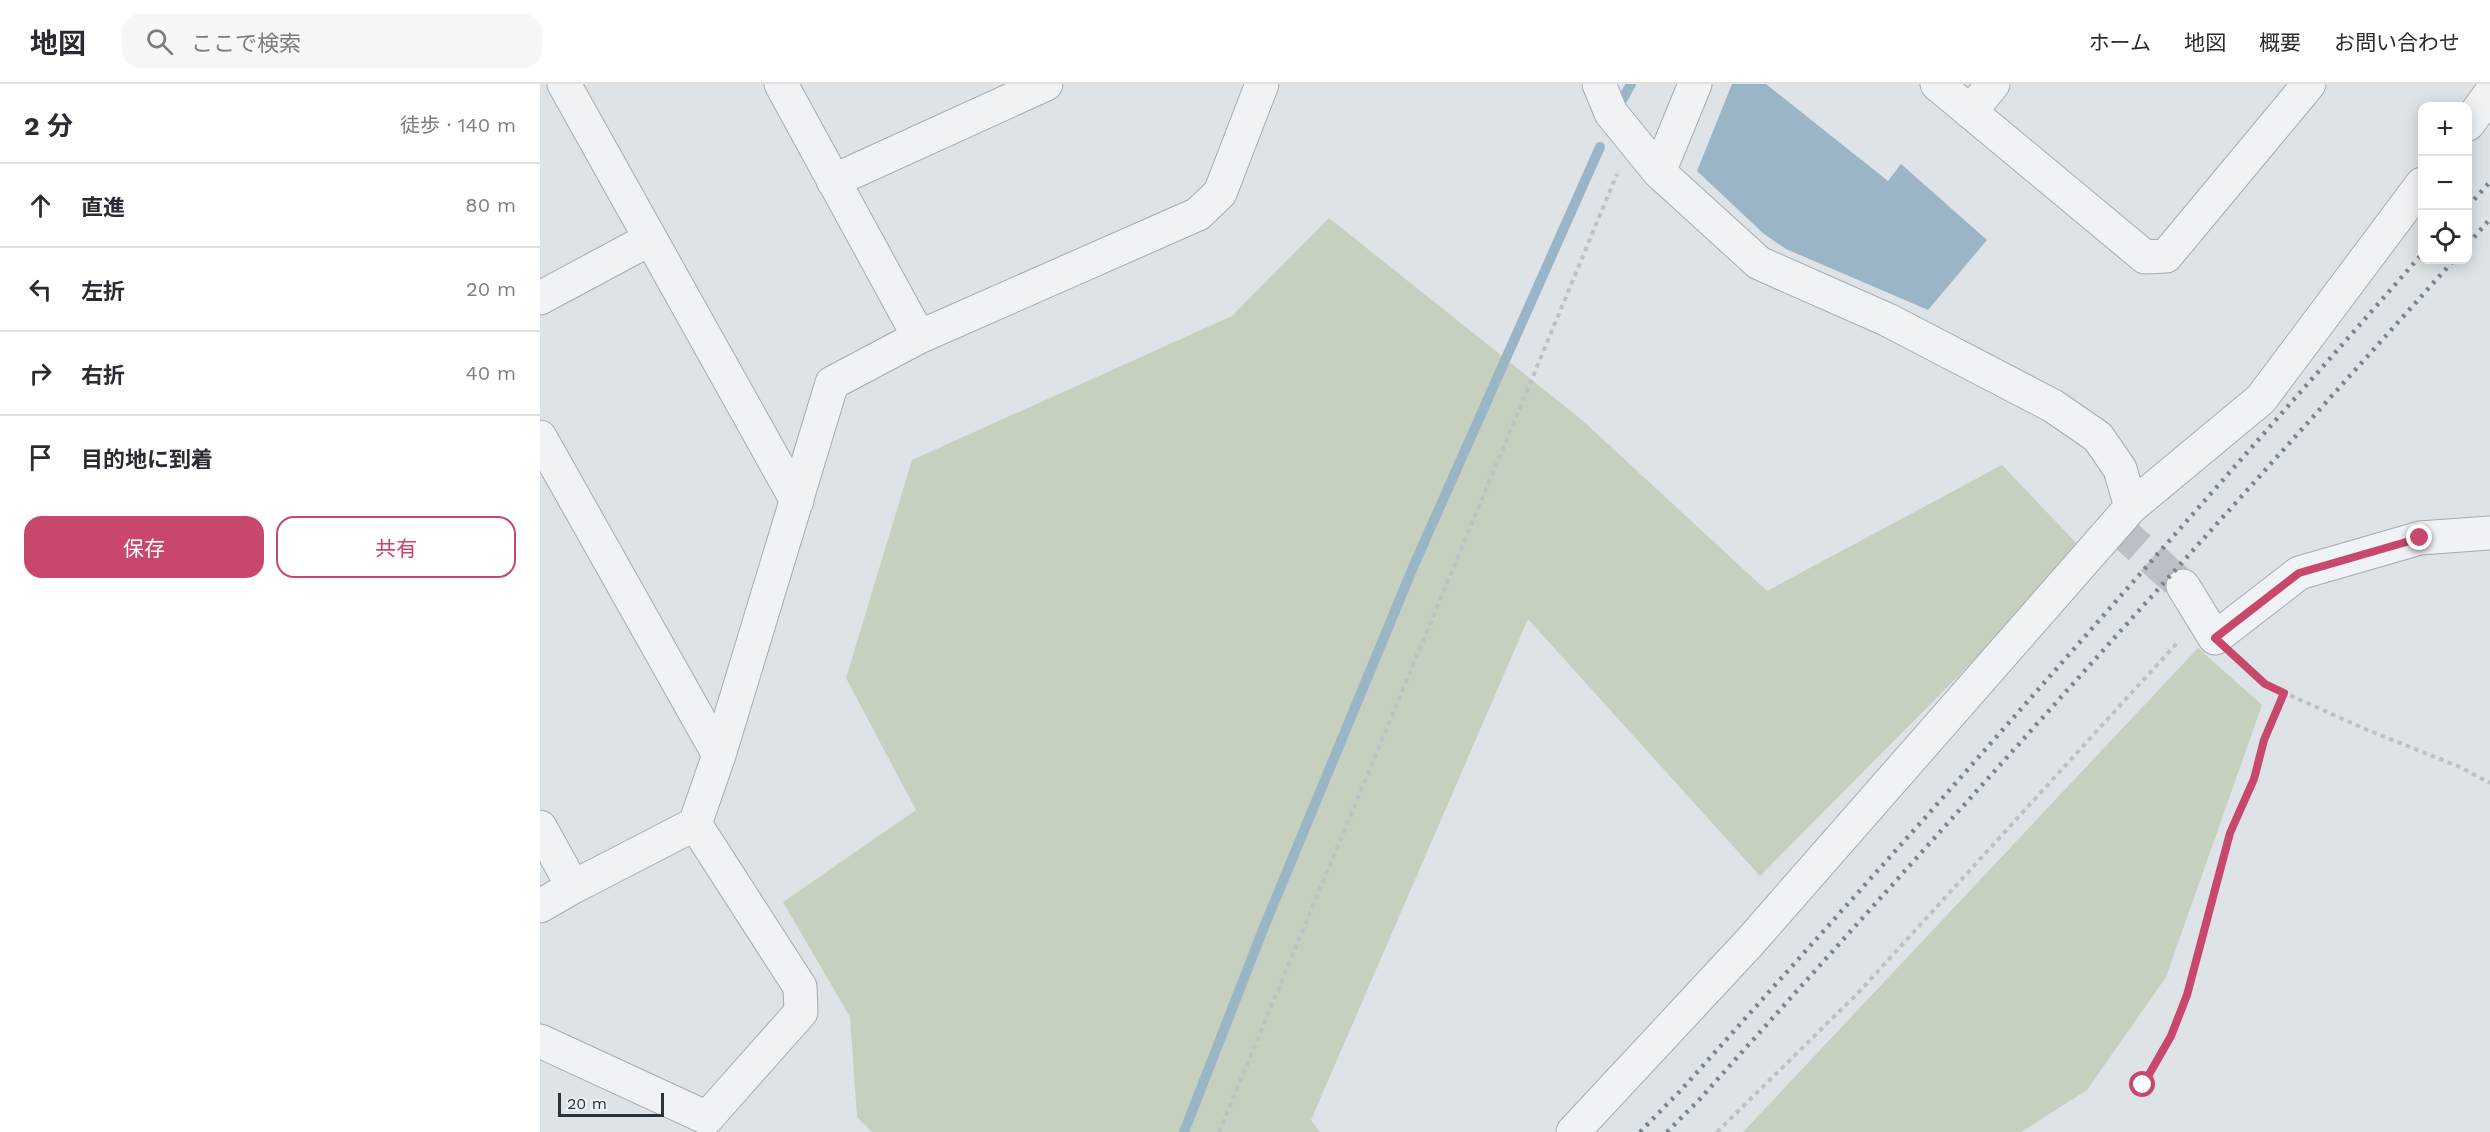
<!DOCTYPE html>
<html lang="ja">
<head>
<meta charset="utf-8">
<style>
	body { margin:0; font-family:"Work Sans","Noto Sans JP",sans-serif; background:#f7f7f7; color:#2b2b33 }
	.controls { position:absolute; right:18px; top:18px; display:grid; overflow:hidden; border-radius:12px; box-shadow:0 3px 15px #0003 }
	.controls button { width:54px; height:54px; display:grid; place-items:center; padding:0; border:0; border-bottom:2px solid #e1e1e2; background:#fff; color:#2b2b33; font:30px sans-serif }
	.scale { position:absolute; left:18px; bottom:15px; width:106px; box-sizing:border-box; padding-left:6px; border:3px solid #28333d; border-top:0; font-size:16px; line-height:21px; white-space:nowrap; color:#28333d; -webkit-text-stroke:4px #edf1f5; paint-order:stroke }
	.stop { position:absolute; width:18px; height:18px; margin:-14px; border:4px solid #c8476d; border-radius:50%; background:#fff }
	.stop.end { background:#c8476d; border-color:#fff; box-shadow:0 2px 6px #0008 }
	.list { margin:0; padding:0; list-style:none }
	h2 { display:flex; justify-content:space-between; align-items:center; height:78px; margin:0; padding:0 24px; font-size:26px }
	h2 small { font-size:20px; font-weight:400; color:#7c7c81 }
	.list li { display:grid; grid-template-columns:39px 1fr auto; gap:18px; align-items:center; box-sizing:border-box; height:84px; padding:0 24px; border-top:2px solid #e1e1e2 }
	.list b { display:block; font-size:22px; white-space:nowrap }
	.list em { font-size:20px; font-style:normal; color:#7c7c81 }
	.actions { display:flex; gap:12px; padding:18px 24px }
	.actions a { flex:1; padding:14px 0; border:2px solid #c8476d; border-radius:18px; text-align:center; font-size:21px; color:#c8476d }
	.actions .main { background:#c8476d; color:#fff }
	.icon { flex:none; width:33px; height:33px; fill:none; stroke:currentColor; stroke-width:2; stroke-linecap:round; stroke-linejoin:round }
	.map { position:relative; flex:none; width:1950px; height:1048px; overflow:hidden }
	header { display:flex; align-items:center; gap:36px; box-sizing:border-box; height:84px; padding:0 30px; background:#fff; border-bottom:2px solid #e1e1e2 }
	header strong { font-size:28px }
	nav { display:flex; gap:33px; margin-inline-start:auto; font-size:21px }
	.search { width:420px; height:54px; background:#f7f7f7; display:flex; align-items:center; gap:15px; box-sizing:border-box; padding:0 21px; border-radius:18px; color:#7c7c81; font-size:22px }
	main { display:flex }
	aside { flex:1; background:#fff }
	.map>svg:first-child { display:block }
</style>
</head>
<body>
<header>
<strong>地図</strong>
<div class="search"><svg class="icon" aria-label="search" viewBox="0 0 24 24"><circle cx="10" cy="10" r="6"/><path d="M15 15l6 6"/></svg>ここで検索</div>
<nav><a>ホーム</a><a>地図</a><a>概要</a><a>お問い合わせ</a></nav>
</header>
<main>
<aside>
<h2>2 分<small>徒歩 · 140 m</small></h2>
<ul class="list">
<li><svg class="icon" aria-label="ahead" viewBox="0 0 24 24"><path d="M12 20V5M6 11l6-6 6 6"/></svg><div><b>直進</b></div><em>80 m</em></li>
<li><svg class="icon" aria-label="left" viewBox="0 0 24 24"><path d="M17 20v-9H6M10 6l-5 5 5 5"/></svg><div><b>左折</b></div><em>20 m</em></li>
<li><svg class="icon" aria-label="right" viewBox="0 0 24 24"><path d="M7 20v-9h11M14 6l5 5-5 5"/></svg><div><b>右折</b></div><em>40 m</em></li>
<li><svg class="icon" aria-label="arrive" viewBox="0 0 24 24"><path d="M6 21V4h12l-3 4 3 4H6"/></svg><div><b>目的地に到着</b></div></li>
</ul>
<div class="actions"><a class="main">保存</a><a>共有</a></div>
</aside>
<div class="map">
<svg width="1950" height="1048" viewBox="0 0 1950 1048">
	<rect width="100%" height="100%" fill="#dee3e7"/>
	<path fill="#c6d0bf" d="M 789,134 L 1042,336 L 1227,507 L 1462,381 L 1543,466 L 1220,792 L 988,535 L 771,1036 L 780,1048 L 332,1048 L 317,1033 L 310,933 L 243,818 L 376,726 L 306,594 L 372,376 L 692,232 Z
		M 1658,564 L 1722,621 L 1626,893 L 1547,1006 L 1481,1048 L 1203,1048 Z"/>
	<path fill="#9ab6c6" d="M 1192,0 L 1226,0 L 1348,97 L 1361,80 L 1447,156 L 1388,226 L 1246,165 L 1224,150 L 1157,87 Z"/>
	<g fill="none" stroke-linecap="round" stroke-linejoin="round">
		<path stroke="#9ab6c6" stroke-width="10" d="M 1081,18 L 1091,0
			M 644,1048 L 724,843 L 874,481 L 1060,63"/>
		<path stroke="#bac0c5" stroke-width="33" stroke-dasharray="33 16" stroke-linecap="butt" d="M 1575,442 L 1643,502"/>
		<g stroke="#a4abb1" stroke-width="35">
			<path id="minor" d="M 24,0 L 257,417
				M 241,0 L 379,253
				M 1059,0 L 1071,29 L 1119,88 L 1219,179 L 1348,236 L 1513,322 L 1558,353 L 1580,385 L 1591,423
				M 1397,0 L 1605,173 L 1626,172 L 1769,0
				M 1430,28 L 1453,0
				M 1928,40 L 1950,10
				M 1119,88 L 1155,0
				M 293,97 L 506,0
				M 0,214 L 110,155
				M 0,353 L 179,671
				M 1643,502 L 1675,554 L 1759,489 L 1880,454 L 1950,449
				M 0,743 L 33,803
				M 0,822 L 33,803 L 155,740 L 179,671 L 292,299 L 379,253 L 658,130 L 680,109 L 722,0
				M 0,957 L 167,1034 L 261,928 L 260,903 L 155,740
				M 1033,1048 L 1209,859 L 1591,423 L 1721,315 L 1882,100"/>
		</g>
		<path stroke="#bcc1c5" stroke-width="4" stroke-dasharray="4.5 4.5" stroke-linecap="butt" d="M 1699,576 L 1725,600 L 1825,645 L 1920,683 L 1950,699
			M 1603,1001 L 1631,952 L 1647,911 L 1690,749 L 1714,695 L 1724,656 L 1744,609
			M 679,1048 L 1077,90
			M 1177,1048 L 1319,908 L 1637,559"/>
		<use href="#minor" stroke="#f0f3f5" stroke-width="33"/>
		<path stroke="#788490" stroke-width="4.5" stroke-dasharray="3 6" stroke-linecap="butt" d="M 1928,122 L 1950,98
			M 1928,160 L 1950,135
			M 1100,1048 L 1142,1005 L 1392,726 L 1882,170
			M 1127,1048 L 1158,1017 L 1914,176"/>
	</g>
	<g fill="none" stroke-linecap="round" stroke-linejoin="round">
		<path stroke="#c8476d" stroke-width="8" d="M 1603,1001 L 1631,952 L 1647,911 L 1690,749 L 1714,695 L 1724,656 L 1744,609 L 1725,600 L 1675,554 L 1759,489 L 1880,454"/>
	</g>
</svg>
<div class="controls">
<button>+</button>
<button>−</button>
<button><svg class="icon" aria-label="locate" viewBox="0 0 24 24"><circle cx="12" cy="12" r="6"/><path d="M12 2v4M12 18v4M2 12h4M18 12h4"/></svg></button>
</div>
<div class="scale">20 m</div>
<div class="stop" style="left:1603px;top:1001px"></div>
<div class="stop end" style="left:1880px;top:454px"></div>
</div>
</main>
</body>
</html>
